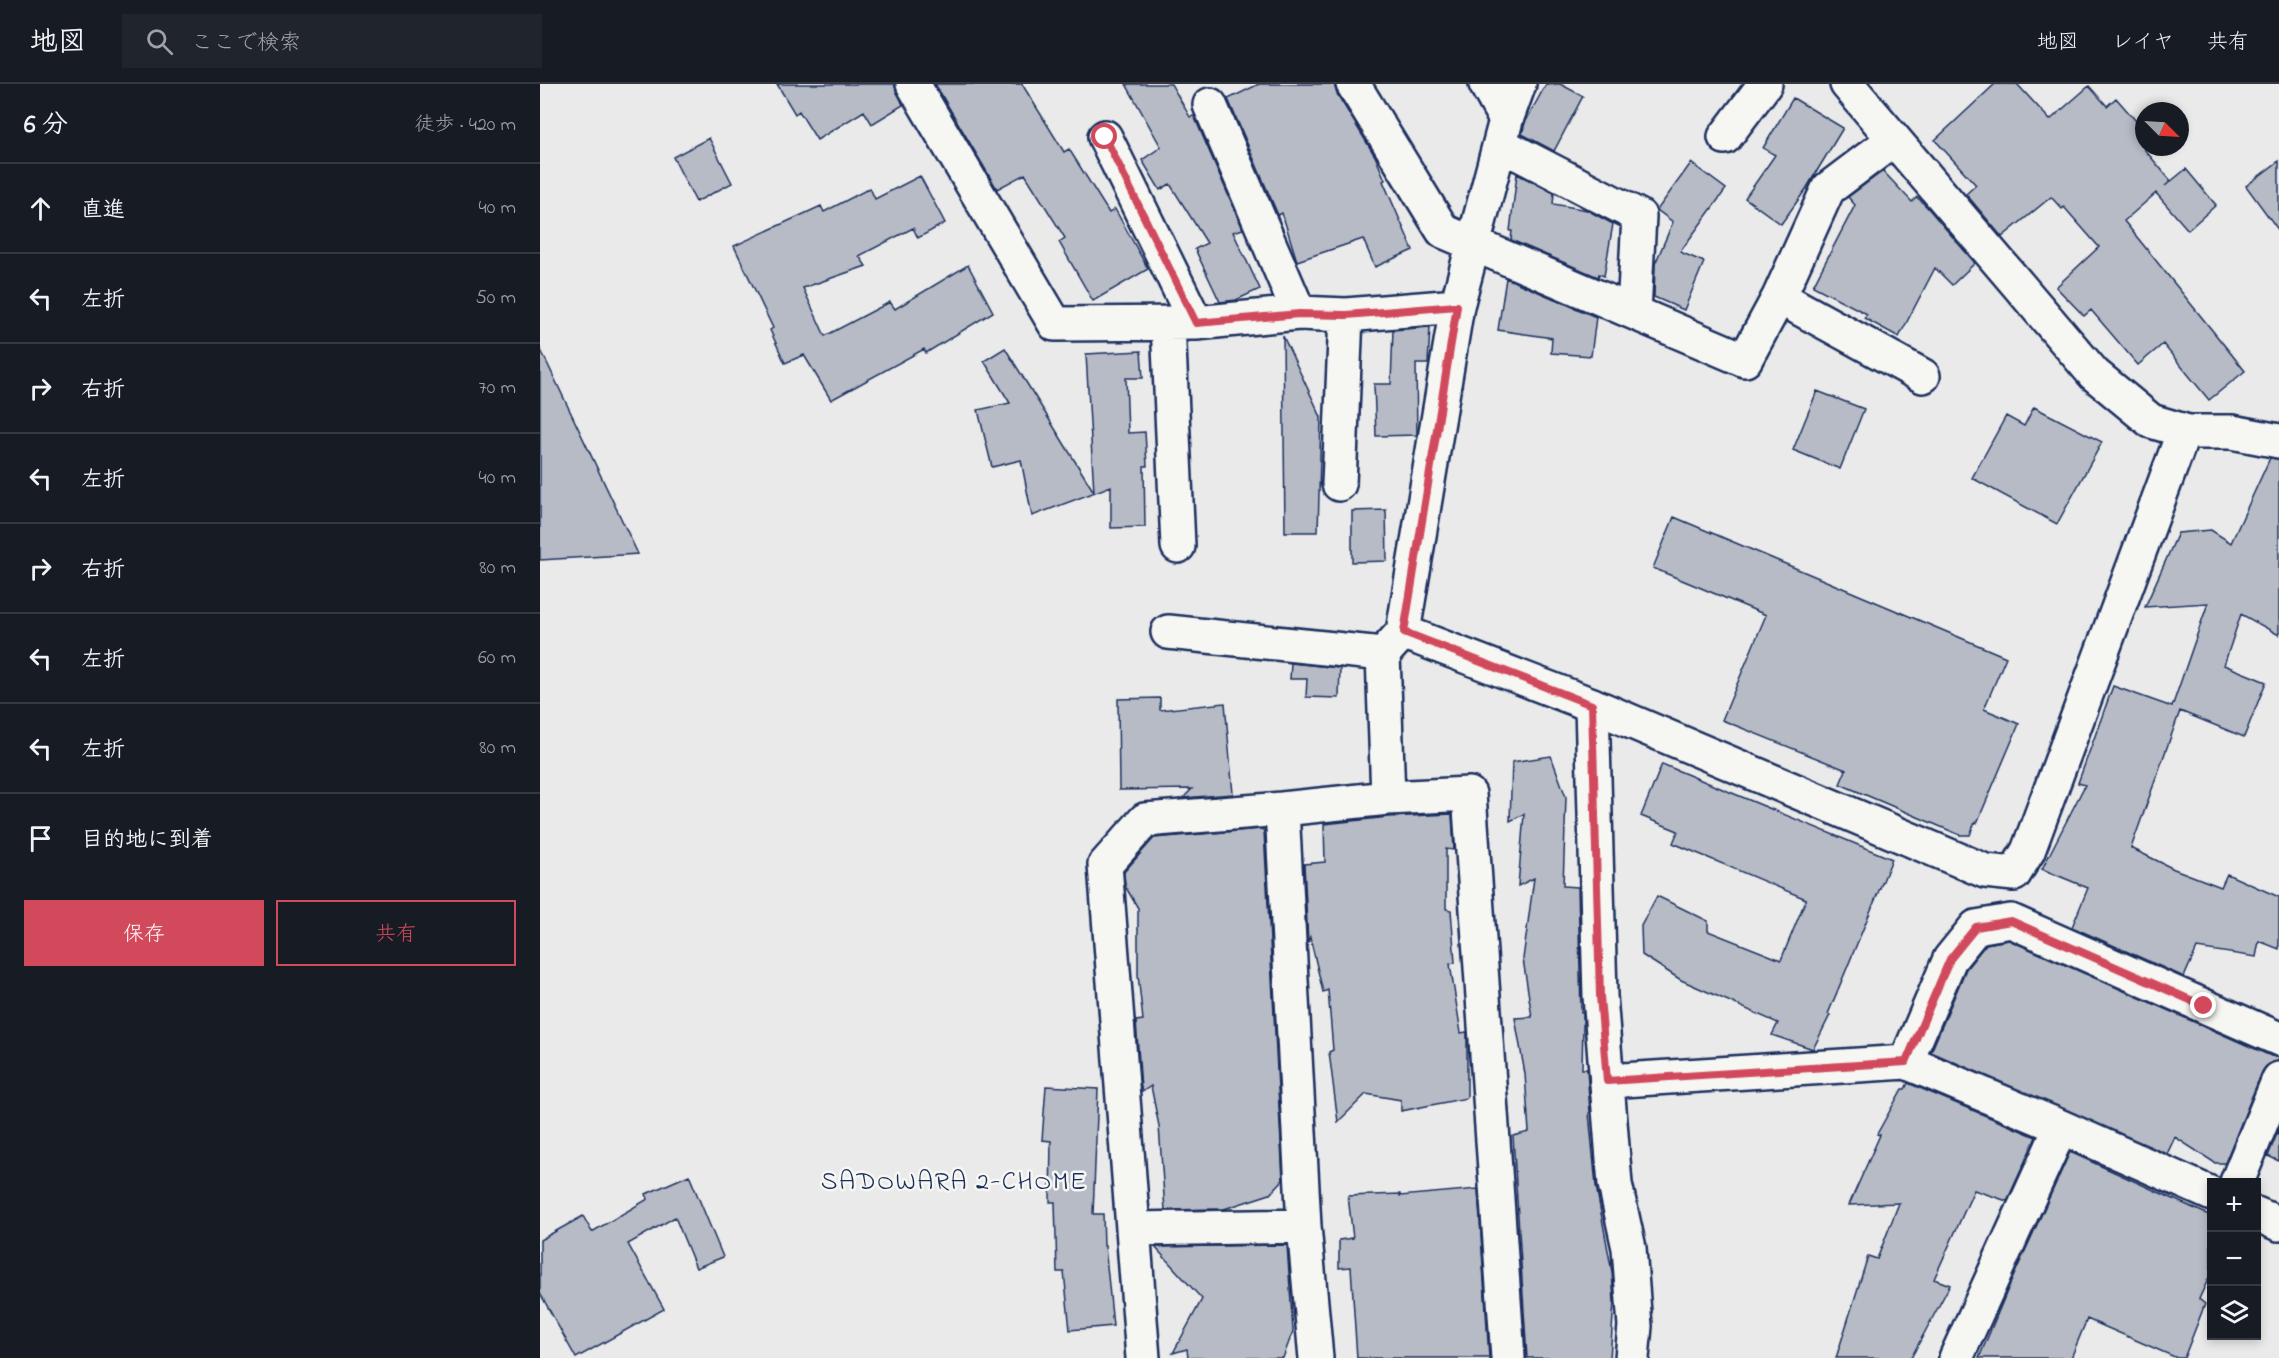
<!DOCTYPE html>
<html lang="ja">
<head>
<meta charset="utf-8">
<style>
	body { margin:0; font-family:"Indie Flower","Klee One",sans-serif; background:#20242c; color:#f1f3f6 }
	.controls { position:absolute; right:18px; bottom:18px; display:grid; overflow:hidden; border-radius:0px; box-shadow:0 3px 9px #0003 }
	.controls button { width:54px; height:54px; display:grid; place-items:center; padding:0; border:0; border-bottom:2px solid #363941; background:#171b24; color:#f1f3f6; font:30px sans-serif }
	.compass { position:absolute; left:1595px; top:18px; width:54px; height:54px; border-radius:50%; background:#171b24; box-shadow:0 3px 9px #0003; rotate:114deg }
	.stop { position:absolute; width:18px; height:18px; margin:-14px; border:4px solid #d1495b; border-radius:50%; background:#fff }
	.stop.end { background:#d1495b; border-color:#fff; box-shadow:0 2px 6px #0008 }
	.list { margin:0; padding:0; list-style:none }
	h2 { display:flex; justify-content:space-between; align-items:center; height:78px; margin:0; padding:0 24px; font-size:26px }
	h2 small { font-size:20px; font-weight:400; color:#9ea1a6 }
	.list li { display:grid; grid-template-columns:39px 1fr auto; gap:18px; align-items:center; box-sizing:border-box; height:90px; padding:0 24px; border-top:2px solid #363941 }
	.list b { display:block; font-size:22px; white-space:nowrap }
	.list em { font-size:20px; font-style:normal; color:#9ea1a6 }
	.actions { display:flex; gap:12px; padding:18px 24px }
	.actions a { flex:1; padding:14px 0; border:2px solid #d1495b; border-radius:0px; text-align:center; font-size:21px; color:#d1495b }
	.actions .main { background:#d1495b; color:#fff }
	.icon { flex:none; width:33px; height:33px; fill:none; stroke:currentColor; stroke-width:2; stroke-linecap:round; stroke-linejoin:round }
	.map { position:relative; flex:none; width:1739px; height:1274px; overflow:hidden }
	header { display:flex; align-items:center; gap:36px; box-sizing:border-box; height:84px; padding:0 30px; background:#171b24; border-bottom:2px solid #363941 }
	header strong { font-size:28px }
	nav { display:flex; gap:33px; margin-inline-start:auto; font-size:21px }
	.search { width:420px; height:54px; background:#20242c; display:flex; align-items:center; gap:15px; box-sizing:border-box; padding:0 21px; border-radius:0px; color:#9ea1a6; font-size:22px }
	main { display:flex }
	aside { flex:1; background:#171b24 }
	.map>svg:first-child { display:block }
</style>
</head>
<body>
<header>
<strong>地図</strong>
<div class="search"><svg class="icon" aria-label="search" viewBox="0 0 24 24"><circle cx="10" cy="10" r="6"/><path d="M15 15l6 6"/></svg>ここで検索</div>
<nav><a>地図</a><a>レイヤ</a><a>共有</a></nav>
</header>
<main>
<aside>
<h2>6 分<small>徒歩 · 420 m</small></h2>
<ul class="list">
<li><svg class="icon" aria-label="ahead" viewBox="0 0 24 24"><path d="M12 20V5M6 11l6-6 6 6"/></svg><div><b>直進</b></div><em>40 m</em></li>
<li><svg class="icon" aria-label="left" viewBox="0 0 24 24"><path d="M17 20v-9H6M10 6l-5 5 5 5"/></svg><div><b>左折</b></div><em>50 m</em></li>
<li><svg class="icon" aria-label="right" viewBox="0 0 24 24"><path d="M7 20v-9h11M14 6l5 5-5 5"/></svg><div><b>右折</b></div><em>70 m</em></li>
<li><svg class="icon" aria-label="left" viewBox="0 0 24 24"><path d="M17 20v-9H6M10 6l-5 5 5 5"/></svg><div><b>左折</b></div><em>40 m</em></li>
<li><svg class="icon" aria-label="right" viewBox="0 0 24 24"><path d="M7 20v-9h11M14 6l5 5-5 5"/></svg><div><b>右折</b></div><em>80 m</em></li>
<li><svg class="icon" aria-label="left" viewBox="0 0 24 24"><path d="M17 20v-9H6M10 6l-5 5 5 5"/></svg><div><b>左折</b></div><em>60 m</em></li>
<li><svg class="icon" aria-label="left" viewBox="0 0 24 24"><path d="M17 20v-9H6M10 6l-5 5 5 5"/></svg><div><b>左折</b></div><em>80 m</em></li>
<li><svg class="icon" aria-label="arrive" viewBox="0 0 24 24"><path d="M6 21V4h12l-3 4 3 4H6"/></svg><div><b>目的地に到着</b></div></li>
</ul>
<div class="actions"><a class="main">保存</a><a>共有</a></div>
</aside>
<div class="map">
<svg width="1739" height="1274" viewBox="0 0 1739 1274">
	<rect width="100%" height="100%" fill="#e9eae9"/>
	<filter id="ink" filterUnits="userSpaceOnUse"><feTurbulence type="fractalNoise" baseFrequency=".0167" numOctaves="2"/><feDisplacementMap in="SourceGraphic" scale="12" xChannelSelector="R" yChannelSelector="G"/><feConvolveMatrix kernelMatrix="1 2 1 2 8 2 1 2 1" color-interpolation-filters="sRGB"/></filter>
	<g filter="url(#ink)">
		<path fill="#b6bbc6" stroke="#1b2f5e" stroke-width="1.5" d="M 237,0 L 354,0 L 363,21 L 332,40 L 324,27 L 277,56 L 259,27 L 255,30 Z
			M 395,0 L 482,0 L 524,68 L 529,65 L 569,129 L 575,125 L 608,185 L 553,217 L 519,158 L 525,154 L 485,90 L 457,105 Z
			M 586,0 L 631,0 L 650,33 L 654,32 L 703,145 L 693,148 L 720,205 L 696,216 L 680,218 L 655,165 L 667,159 L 630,100 L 620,106 L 602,76 L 621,63 Z
			M 719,0 L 794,0 L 797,10 L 835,72 L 845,96 L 843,97 L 873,166 L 835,183 L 823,155 L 757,177 L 742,129 L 738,131 L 688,15 Z
			M 1006,0 L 1020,0 L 1043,12 L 1014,67 L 982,50 L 985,39 Z
			M 1455,0 L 1477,0 L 1510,36 L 1549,2 L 1567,22 L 1576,14 L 1604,46 L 1604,65 L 1631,97 L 1625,102 L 1646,85 L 1676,121 L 1648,146 L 1616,109 L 1584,137 L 1705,287 L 1669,316 L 1623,260 L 1598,281 L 1551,226 L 1544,232 L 1516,203 L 1559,163 L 1524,123 L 1522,125 L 1511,113 L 1462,153 L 1426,110 L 1436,101 L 1395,56 Z
			M 1253,14 L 1303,44 L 1266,105 L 1241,140 L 1205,114 L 1235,71 L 1223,64 Z
			M 169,54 L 192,99 L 156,118 L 133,73 Z
			M 1739,77 L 1739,147 L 1706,102 Z
			M 1151,79 L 1186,105 L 1140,168 L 1164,178 L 1144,226 L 1114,213 L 1115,180 L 1133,138 L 1117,126 Z
			M 1343,87 L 1372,118 L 1377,113 L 1387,123 L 1435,179 L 1412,201 L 1395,184 L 1359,253 L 1324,234 L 1327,230 L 1273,202 L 1315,121 L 1308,113 Z
			M 977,90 L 1014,109 L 1013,120 L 1047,126 L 1073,140 L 1064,192 L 1059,190 L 1058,193 L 971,156 L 972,147 L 970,147 Z
			M 380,92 L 405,139 L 378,154 L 373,144 L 319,172 L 326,182 L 263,204 L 285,252 L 350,218 L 355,225 L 428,181 L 453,228 L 386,269 L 384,265 L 291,316 L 264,271 L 245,279 L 230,246 L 233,244 L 194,162 L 281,122 L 284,128 L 330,104 L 335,115 Z
			M 966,194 L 1056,233 L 1051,272 L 1011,269 L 1012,254 L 958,246 Z
			M 890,243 L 888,280 L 876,280 L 877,351 L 836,352 L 834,300 L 851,300 L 853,246 Z
			M 743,252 L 781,333 L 778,448 L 745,448 Z
			M 0,264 L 98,470 L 0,476 Z
			M 465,264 L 554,408 L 546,270 L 601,267 L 603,294 L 586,294 L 588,349 L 605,348 L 607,382 L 604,382 L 605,443 L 571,444 L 571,402 L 492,432 L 481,376 L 452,383 L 438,326 L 470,319 L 444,277 Z
			M 1277,307 L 1324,325 L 1300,385 L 1253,366 Z
			M 1494,323 L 1562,358 L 1517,440 L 1432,394 L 1466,332 L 1484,342 Z
			M 1730,374 L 1739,375 L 1739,551 L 1701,530 L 1684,581 L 1726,598 L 1704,653 L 1640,627 L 1591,764 L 1634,785 L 1681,803 L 1687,790 L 1739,813 L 1739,865 L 1719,857 L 1716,873 L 1657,864 L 1644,893 L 1532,843 L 1548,804 L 1502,785 L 1545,701 L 1538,699 L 1573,602 L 1632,623 L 1668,519 L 1605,523 L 1638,449 L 1671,446 L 1691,459 Z
			M 846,426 L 847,477 L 812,478 L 812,427 Z
			M 1134,433 L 1466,573 L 1444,625 L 1479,640 L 1437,739 L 1435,738 L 1430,751 L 1420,751 L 1300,700 L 1306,686 L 1182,636 L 1226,531 L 1113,484 Z
			M 751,579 L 800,584 L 799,614 L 766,613 L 767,595 L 750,595 Z
			M 620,614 L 620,626 L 685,619 L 693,710 L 643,714 L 652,705 L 579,706 L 578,615 Z
			M 1011,672 L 1026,713 L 1023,802 L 1038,803 L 1041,929 L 1043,929 L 1043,939 L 1042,985 L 1047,985 L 1050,1028 L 1049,1029 L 1056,1102 L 1072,1188 L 1074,1218 L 1070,1274 L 987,1274 L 973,1052 L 989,1048 L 985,990 L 975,934 L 992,933 L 983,875 L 994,794 L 978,802 L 984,730 L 970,737 L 972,678 Z
			M 1122,680 L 1352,775 L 1288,930 L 1290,931 L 1273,965 L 1232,951 L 1238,939 L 1141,896 L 1102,871 L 1101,842 L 1117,812 L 1168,837 L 1168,847 L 1241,876 L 1266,815 L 1133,759 L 1138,747 L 1101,732 Z
			M 912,730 L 914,766 L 906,765 L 906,825 L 911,826 L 915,879 L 910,880 L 921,949 L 927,948 L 927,1014 L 861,1027 L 861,1016 L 826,1010 L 798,1038 L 789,968 L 793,966 L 788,906 L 783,908 L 770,853 L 768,858 L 764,780 L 785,778 L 784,740 L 849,733 Z
			M 721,745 L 724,747 L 743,1096 L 730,1110 L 684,1125 L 625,1126 L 619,1042 L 611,1002 L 602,1008 L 601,1004 L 596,937 L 603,936 L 598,891 L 598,824 L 585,802 L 584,788 L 614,754 Z
			M 1469,856 L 1731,972 L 1739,973 L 1739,977 L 1728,980 L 1722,988 L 1685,1079 L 1675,1079 L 1635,1053 L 1627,1070 L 1391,968 L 1426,885 L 1446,860 Z
			M 1368,999 L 1496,1053 L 1467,1117 L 1434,1106 L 1394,1195 L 1410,1201 L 1371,1274 L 1296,1274 L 1328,1172 L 1337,1175 L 1359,1119 L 1309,1121 L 1340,1051 L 1337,1050 L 1362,1005 L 1365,1005 Z
			M 506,1002 L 558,1005 L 553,1130 L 563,1130 L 564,1162 L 565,1162 L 573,1242 L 530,1246 L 524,1188 L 517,1188 L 515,1118 L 510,1118 L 511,1057 L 502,1056 Z
			M 1739,1045 L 1739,1077 L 1728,1072 Z
			M 1530,1068 L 1671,1132 L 1671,1189 L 1659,1215 L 1665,1220 L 1644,1274 L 1637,1274 L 1547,1235 L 1531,1274 L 1439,1274 L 1470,1200 Z
			M 149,1091 L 183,1173 L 156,1184 L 135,1133 L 88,1160 L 124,1225 L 36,1274 L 0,1209 L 0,1156 L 43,1132 L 52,1148 L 108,1115 L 106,1110 Z
			M 938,1105 L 949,1274 L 817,1274 L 811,1183 L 799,1184 L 799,1156 L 813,1154 L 808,1112 L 860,1110 L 860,1112 Z
			M 747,1161 L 753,1247 L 743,1274 L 648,1274 L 647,1265 L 633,1269 L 662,1215 L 615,1163 Z"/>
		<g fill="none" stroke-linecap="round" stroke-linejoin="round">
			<g stroke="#1b2f5e" stroke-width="38">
				<path id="minor" d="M 373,0 L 515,240 L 656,239 L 759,229 L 806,231 L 917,222 L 966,36 L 979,0
					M 813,0 L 903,147 L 1205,276 L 1239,213 L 1288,105 L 1353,56
					M 946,0 L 966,36
					M 1307,0 L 1554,290 L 1611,337 L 1648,348 L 1692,348 L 1739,357
					M 670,21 L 759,229
					M 565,53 L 656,239
					M 1185,53 L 1225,0
					M 960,60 L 1099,132 L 1094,228
					M 1239,213 L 1383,292
					M 917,222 L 863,548 L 1052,621 L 1445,787 L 1474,790 L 1488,767 L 1644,347
					M 628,239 L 638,462
					M 799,400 L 806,231
					M 628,548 L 843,570 L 863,548
					M 843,570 L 848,714
					M 1366,978 L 1410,875 L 1436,843 L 1471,837 L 1739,955
					M 1067,997 L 1366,978 L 1521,1043 L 1672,1110
					M 1697,1098 L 1739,995
					M 1716,1130 L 1739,1140
					M 594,1145 L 764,1142
					M 603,1274 L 565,781 L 605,736 L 742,725
					M 776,1274 L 764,1142 L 742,725 L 848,714 L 929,710 L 968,1274
					M 1416,1274 L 1521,1043"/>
			</g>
			<g stroke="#1b2f5e" stroke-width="38">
				<path id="tertiary" d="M 1052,621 L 1060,912 L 1075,1100 L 1089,1164 L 1095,1242 L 1092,1274"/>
			</g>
			<use href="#minor" stroke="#f6f6f2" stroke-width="33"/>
			<use href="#tertiary" stroke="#f6f6f2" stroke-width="33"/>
		</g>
	</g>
	<g fill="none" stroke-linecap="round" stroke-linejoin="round" filter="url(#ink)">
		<path stroke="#d1495b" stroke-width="8" d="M 565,53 L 656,239 L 759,230 L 806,231 L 917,222 L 864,548 L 1052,621 L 1060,912 L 1067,997 L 1366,978 L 1410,875 L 1436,843 L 1471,837 L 1664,922"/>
	</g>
	<g text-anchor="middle" stroke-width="5" stroke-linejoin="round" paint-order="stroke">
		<g font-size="26" letter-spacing="1.5" fill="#1b2f5e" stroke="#f6f6f2">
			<text x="414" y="1105">SADOWARA 2-CHOME</text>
		</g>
	</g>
</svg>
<div class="controls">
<button>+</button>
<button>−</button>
<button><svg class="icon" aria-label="layers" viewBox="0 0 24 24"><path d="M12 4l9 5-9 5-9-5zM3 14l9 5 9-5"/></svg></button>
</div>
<svg class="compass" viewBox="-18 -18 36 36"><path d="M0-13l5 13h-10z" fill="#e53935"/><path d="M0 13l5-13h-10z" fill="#9ea1a6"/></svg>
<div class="stop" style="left:565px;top:53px"></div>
<div class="stop end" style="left:1664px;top:922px"></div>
</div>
</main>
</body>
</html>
